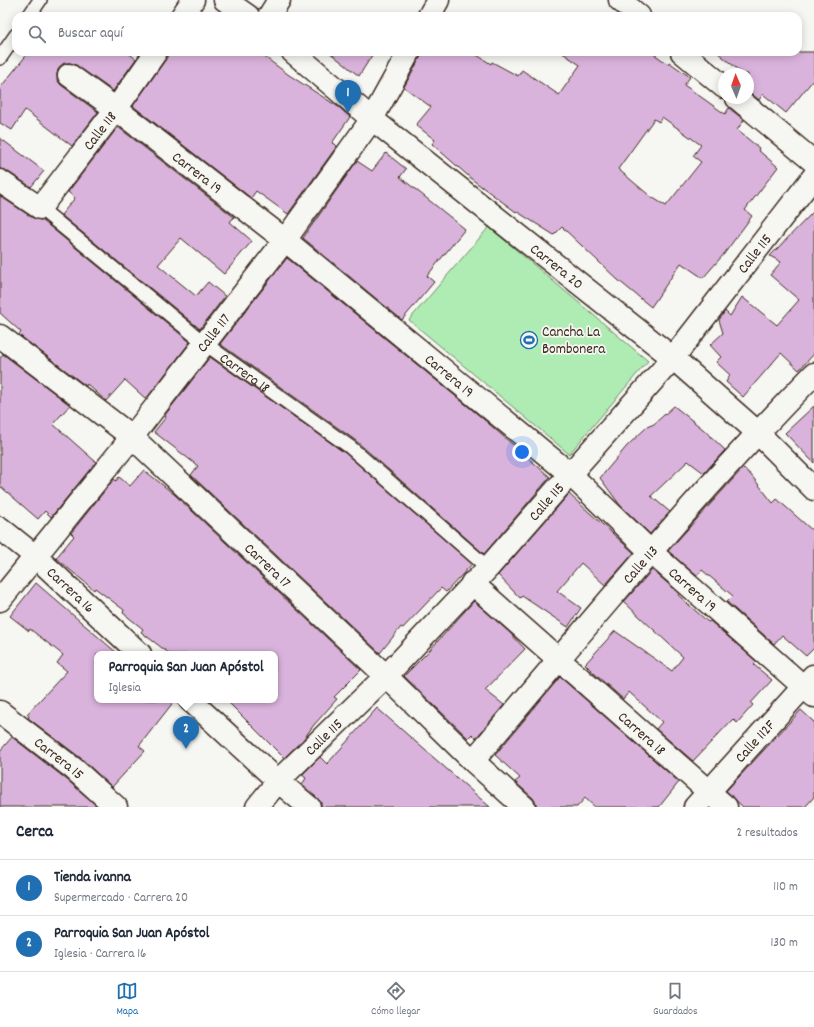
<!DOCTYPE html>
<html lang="es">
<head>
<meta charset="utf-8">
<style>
	body { margin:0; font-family:Dekko,sans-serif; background:#f2f2f3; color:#1f2937 }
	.compass { position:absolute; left:718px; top:68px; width:36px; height:36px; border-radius:50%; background:#fff; box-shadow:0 2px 10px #0003; rotate:358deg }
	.you { position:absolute; left:522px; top:452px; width:14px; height:14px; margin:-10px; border:3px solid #fff; border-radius:50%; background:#1a73e8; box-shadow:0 0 0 6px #1a73e833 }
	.badge { display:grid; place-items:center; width:26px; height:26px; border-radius:50%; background:#1f6fb2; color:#fff; font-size:13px; font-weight:700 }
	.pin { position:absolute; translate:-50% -33px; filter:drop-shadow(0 1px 2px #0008) }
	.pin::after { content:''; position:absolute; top:21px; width:14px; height:12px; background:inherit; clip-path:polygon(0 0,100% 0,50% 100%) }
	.popup { position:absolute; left:94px; top:651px; width:184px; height:52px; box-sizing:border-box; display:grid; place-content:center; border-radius:8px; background:#fff; filter:drop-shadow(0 1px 3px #0005); font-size:13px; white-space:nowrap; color:#747a83 }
	.popup b { font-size:15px; color:#1f2937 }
	.popup::after { content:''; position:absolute; left:50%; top:100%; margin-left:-8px; border:8px solid transparent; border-top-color:#fff }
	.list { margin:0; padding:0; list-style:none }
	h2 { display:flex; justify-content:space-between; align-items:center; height:52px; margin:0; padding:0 16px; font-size:17px }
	h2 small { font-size:13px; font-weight:400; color:#747a83 }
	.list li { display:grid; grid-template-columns:26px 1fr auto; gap:12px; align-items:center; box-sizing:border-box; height:56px; padding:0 16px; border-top:1px solid #e0e1e3 }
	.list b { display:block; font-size:15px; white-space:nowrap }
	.list p { margin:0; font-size:13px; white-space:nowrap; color:#747a83 }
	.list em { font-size:13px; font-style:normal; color:#747a83 }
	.icon { flex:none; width:22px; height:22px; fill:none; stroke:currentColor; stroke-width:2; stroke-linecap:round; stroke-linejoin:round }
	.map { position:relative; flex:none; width:814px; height:807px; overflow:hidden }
	.search { position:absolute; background:#fff; box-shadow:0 2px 10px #0003; left:12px; right:12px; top:12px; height:44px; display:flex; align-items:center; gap:10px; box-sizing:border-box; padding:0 14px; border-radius:12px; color:#747a83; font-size:15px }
	.sheet { height:164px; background:#fff }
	nav { display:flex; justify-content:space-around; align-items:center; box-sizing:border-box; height:56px; border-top:1px solid #e0e1e3; background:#fff; font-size:11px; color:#747a83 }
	nav a { display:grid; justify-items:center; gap:2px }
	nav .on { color:#1f6fb2 }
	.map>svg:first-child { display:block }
</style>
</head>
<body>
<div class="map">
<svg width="814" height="807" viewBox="0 0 814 807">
	<rect width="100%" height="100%" fill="#f6f6f2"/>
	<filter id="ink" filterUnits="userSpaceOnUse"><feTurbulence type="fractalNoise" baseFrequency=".025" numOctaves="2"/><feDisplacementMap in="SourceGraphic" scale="8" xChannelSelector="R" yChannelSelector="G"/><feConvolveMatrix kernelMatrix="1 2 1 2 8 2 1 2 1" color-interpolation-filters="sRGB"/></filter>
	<g filter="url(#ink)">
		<path fill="#aeecb3" stroke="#748b68" d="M 489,227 L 648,361 L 569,454 L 409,320 Z"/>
		<path fill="#dab3dc" stroke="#3b2a1e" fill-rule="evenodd" d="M 29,52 L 127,52 L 136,59 L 113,91 L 76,65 L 70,63 L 64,63 L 59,67 L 57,74 L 57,80 L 61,85 L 98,112 L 72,146 L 25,110 L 12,130 L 0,123 L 0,88 Z
			M 169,52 L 258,52 L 289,75 L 340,108 L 350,117 L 332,143 L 337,146 L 288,214 L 256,191 L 251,198 L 133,106 L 166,59 Z
			M 329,52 L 374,52 L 359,76 Z
			M 424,52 L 472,52 L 491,64 L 492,62 L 518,76 L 522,70 L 559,95 L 580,65 L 561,52 L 651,52 L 668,64 L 669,62 L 690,77 L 684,85 L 725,114 L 729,108 L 744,120 L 737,130 L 759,148 L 758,150 L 778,167 L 745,210 L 752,216 L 724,254 L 703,278 L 681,263 L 651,307 L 618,280 L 562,227 L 554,235 L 516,211 L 516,212 L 474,181 L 432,144 L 435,140 L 416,125 L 431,107 L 404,87 L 421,56 ZM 662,117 L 701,145 L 693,156 L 701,162 L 666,206 L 650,196 L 618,169 L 654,119 L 659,122 Z
			M 717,52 L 814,52 L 814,79 L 786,113 L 763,94 L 759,100 L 748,91 L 748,74 L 743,74 Z
			M 118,127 L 234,217 L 230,222 L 252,241 L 224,274 L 181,238 L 158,265 L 196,296 L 208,282 L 225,296 L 200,329 L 61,215 L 75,198 L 68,192 Z
			M 0,138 L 44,171 L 31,187 L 7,171 L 0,169 Z
			M 386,153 L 406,169 L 400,177 L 465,229 L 427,276 L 434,282 L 402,320 L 303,238 L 357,161 L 372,171 Z
			M 0,196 L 33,218 L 42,220 L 190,342 L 146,399 L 125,380 L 106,401 L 87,384 L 86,386 L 19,335 L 21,332 L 0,313 Z
			M 814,211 L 814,354 L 799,370 L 781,353 L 743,397 L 726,382 L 730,375 L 716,362 L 721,357 L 710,345 L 723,333 L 719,320 L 725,311 L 730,316 L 742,297 L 777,325 L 799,300 L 770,275 L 781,262 L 770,256 Z
			M 287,258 L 481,417 L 550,477 L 484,554 L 355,440 L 220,344 Z
			M 3,354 L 70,405 L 53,424 L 96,462 L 51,517 L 45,511 L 38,519 L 0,486 L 0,358 Z
			M 210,357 L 345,453 L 472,564 L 446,592 L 441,588 L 403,628 L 401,627 L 380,653 L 191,475 L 198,466 L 154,432 L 166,417 L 165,415 Z
			M 674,406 L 704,430 L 725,450 L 704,473 L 688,461 L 651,496 L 670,512 L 650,534 L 620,505 L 600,478 L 627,446 L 647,427 L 654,424 Z
			M 814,406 L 814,463 L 785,433 Z
			M 743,468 L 751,475 L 773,503 L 777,499 L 814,532 L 814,648 L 806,656 L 782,635 L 774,644 L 727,602 L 733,596 L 702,570 L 697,576 L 668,551 Z
			M 144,470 L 175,495 L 361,670 L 334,697 L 337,699 L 313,726 L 303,740 L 284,758 L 226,700 L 275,700 L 275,654 L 170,654 L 141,632 L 143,629 L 123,613 L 124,610 L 95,588 L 94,590 L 56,558 L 74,536 L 71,533 L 114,479 L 116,481 L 119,477 L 130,486 Z
			M 569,494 L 634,553 L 605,585 L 581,563 L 557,591 L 581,608 L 568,627 L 522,596 L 520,598 L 498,575 Z
			M 652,570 L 679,593 L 678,595 L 708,622 L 710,621 L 757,662 L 754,665 L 772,680 L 751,703 L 753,705 L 737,723 L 733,719 L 693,761 L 656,729 L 662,722 L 629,692 L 623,699 L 596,675 L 585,664 L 615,631 L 672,671 L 683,657 L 624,602 Z
			M 36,583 L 118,654 L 97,654 L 97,700 L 175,700 L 139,746 L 145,751 L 112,787 L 82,759 L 28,718 L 29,716 L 27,714 L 67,671 L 57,663 L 63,655 L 30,629 L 29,631 L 10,616 Z
			M 474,601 L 509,632 L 525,649 L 485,690 L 504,705 L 476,738 L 472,734 L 468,738 L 404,676 L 428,652 Z
			M 560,677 L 679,782 L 659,807 L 595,807 L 585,798 L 577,807 L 536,807 L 536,803 L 533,798 L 515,782 L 520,778 L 495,755 Z
			M 377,708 L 490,807 L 321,807 L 321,802 L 317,798 L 302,785 L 306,778 L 302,775 L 320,757 L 327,764 Z
			M 801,710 L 814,722 L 814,797 L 805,807 L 743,807 L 726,791 Z
			M 12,737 L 66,779 L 96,805 L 94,807 L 0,807 L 0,751 Z"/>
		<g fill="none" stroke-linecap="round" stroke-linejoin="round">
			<g stroke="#3b2a1e" stroke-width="16">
				<g id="service">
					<path d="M 29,16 L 40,0"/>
					<path d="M 0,58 L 16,35"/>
					<path id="s1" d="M 40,208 L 204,343 L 350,447 L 488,568"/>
				</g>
			</g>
			<g stroke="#3b2a1e" stroke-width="25">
				<g id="minor">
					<path d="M 225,0 L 248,16"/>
					<path d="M 620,0 L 639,16"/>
					<path d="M 182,16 L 193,0"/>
					<path d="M 269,16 L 279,0"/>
					<path d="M 429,16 L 438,0"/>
					<path id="s2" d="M 293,52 L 372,119 L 673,358 L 757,432 L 814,489"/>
					<path d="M 682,52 L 724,87"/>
					<path id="s3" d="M 69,75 L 116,109 L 285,240 L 570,474 L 651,552 L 814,696"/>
					<path d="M 737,98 L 814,162"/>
					<path id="s4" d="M 0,181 L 40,208 L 116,109 L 156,52"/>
					<path id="s5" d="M 0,336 L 132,437 L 386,676 L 473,761 L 524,807"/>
					<path id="s6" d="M 0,528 L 35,556 L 140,654"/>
					<path id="s7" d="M 472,583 L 726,807"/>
					<path id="s8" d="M 0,600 L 132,437 L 285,240 L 372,119 L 409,52"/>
					<path d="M 190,700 L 278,781 L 309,807"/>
					<path id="s9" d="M 0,712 L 74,769 L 116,807"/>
					<path id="s10" d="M 473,761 C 584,629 694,497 814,374"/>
					<path id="s11" d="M 257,807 L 278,781 L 386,676 L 488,568 L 570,474 L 673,358 L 814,176"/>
					<path id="s12" d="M 695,807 L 813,676"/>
				</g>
			</g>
			<use href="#service" stroke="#f6f6f2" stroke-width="13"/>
			<use href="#minor" stroke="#f6f6f2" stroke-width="22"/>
		</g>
	</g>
	<defs>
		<g id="stadium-ring" transform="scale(0.9)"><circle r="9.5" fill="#f6f6f2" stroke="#1f6fb2" stroke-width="1.5"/><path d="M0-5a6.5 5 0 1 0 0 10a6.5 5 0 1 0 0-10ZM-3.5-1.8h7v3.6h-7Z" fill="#1f6fb2"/></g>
	</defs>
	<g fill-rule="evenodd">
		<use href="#stadium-ring" x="529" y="340"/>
	</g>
	<g text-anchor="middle" stroke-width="3.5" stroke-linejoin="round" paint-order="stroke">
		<g font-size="15" fill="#3b2a1e" stroke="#f6f6f2">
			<text dy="5" stroke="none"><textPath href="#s4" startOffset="146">Calle 118</textPath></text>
			<text dy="5" stroke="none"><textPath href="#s3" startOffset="161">Carrera 19</textPath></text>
			<text dy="5" stroke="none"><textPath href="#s11" startOffset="745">Calle 115</textPath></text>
			<text dy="5" stroke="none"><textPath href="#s2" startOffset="340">Carrera 20</textPath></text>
			<text dy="5" stroke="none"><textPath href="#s8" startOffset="342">Calle 117</textPath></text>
			<text dy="5" stroke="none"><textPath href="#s1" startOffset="263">Carrera 18</textPath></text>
			<text dy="5" stroke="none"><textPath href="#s3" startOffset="485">Carrera 19</textPath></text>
			<text dy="5" stroke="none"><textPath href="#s11" startOffset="421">Calle 115</textPath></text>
			<text dy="5" stroke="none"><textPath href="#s5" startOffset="353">Carrera 17</textPath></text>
			<text dy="5" stroke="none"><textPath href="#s10" startOffset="258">Calle 113</textPath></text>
			<text dy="5" stroke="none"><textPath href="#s3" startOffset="809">Carrera 19</textPath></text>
			<text dy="5" stroke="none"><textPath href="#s6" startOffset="94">Carrera 16</textPath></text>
			<text dy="5" stroke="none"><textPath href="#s7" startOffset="227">Carrera 18</textPath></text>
			<text dy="5" stroke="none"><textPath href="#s11" startOffset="97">Calle 115</textPath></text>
			<text dy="5" stroke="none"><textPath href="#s12" startOffset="89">Calle 112F</textPath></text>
			<text dy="5" stroke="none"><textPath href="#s9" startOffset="75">Carrera 15</textPath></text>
		</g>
		<g font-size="15" fill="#3b2a1e" stroke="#f6f6f2" text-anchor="start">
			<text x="542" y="336">Cancha La<tspan x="542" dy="17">Bombonera</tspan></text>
		</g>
	</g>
</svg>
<svg class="compass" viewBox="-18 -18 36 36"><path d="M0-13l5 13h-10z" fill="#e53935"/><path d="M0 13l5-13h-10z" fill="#747a83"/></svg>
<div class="you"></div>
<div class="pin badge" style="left:348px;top:113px">1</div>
<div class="pin badge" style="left:186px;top:749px">2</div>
<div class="popup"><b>Parroquia San Juan Apóstol</b>Iglesia</div>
<div class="search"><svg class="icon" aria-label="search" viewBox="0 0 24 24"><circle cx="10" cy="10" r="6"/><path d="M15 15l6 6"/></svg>Buscar aquí</div>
</div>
<section class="sheet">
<h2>Cerca<small>2 resultados</small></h2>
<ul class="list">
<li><span class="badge">1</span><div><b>Tienda ivanna</b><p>Supermercado · Carrera 20</p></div><em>110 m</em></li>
<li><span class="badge">2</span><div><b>Parroquia San Juan Apóstol</b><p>Iglesia · Carrera 16</p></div><em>130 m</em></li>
</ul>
</section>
<nav>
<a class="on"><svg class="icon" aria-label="map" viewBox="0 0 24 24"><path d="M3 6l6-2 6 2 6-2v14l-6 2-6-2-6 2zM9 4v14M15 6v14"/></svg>Mapa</a>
<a><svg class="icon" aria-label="directions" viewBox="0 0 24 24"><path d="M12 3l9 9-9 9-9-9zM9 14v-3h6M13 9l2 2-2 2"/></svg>Cómo llegar</a>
<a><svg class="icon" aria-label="saved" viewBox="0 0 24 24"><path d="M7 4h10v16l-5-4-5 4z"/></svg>Guardados</a>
</nav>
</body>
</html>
